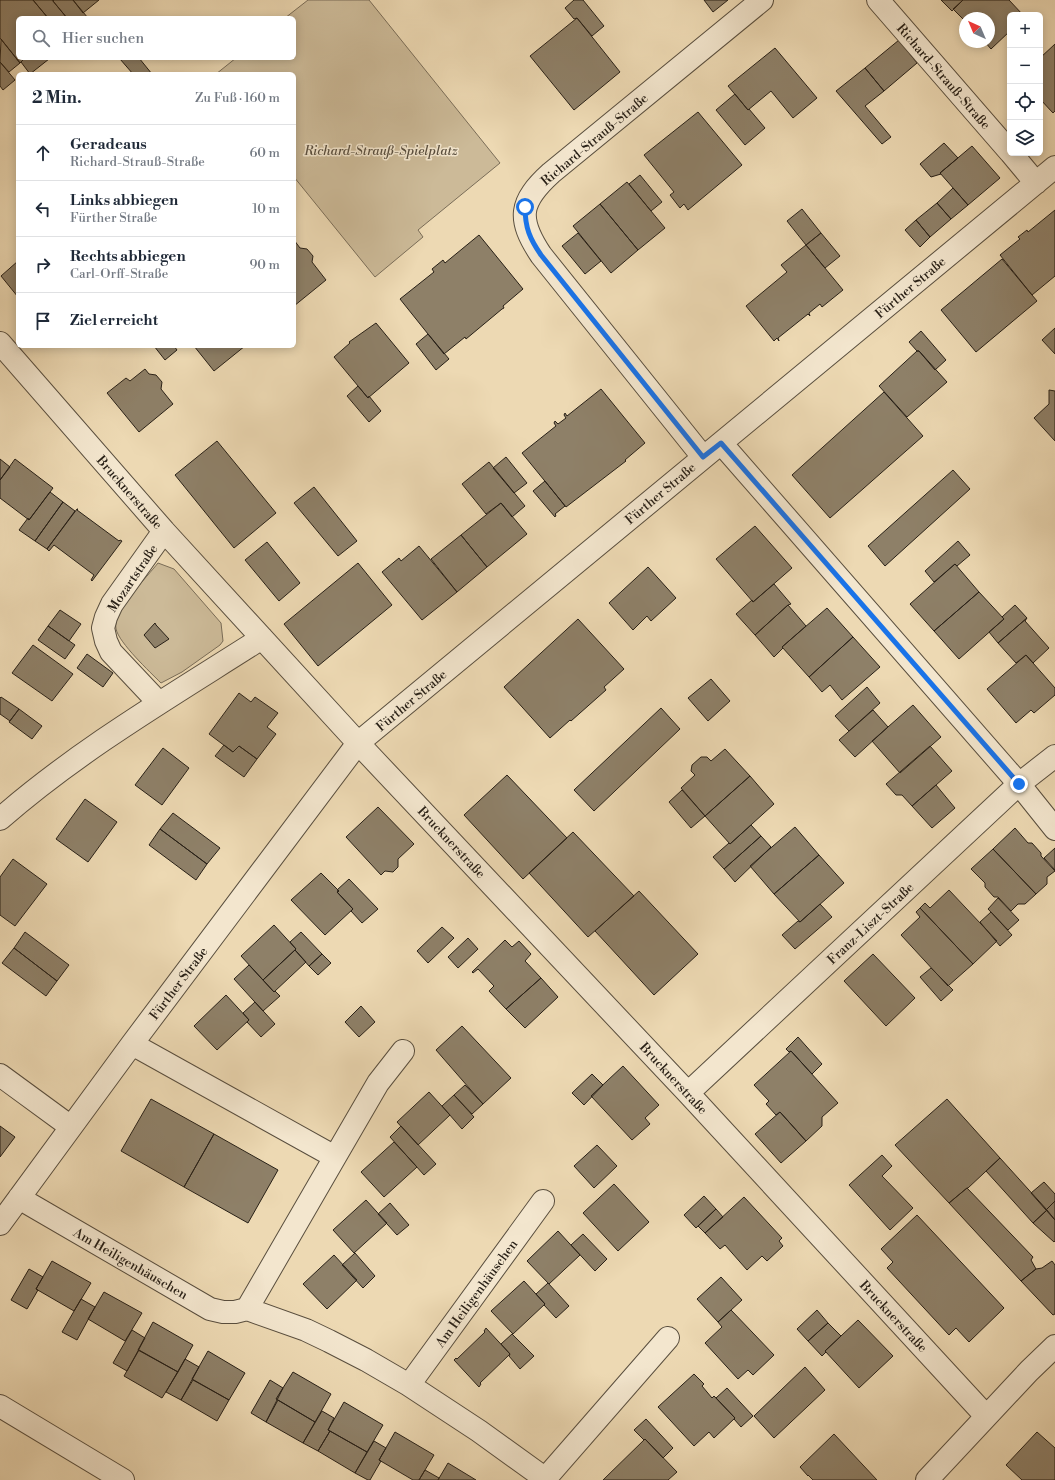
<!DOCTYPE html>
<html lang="de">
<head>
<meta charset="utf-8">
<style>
	body { margin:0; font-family:"Libre Bodoni",serif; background:#f2f2f3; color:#1f2937 }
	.controls { position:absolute; right:12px; top:12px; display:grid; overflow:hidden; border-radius:6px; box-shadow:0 2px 10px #0003 }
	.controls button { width:36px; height:36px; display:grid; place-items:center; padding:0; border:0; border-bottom:1px solid #e0e1e3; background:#fff; color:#1f2937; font:20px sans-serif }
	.compass { position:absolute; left:959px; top:12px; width:36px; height:36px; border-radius:50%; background:#fff; box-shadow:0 2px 10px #0003; rotate:316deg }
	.stop { position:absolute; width:12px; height:12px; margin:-9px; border:3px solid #1a73e8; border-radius:50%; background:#fff }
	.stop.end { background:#1a73e8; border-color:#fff; box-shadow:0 1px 4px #0008 }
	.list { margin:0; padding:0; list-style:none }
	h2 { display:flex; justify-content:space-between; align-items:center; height:52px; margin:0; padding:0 16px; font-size:17px }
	h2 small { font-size:13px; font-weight:400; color:#747a83 }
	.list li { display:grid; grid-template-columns:26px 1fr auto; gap:12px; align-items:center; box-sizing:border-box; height:56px; padding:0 16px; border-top:1px solid #e0e1e3 }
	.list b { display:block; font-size:15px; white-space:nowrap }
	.list p { margin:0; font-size:13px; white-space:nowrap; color:#747a83 }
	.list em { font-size:13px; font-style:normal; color:#747a83 }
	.icon { flex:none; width:22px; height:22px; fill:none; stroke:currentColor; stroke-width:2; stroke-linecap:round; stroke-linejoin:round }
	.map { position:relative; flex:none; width:1055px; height:1480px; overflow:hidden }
	.search { position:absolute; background:#fff; box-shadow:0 2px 10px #0003; left:16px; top:16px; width:280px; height:44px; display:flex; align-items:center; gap:10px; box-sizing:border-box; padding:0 14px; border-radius:6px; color:#747a83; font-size:15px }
	.panel { position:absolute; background:#fff; box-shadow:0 2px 10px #0003; left:16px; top:72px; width:280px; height:276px; border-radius:6px }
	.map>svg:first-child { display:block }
</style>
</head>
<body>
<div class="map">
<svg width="1055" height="1480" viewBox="0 0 1055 1480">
	<rect width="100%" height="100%" fill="#edd9b3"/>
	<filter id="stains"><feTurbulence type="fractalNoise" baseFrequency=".005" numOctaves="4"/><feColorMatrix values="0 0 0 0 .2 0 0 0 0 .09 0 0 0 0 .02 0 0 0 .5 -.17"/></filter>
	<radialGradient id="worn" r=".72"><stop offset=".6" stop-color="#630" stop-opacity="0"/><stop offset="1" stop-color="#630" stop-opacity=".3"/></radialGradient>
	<path fill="#ccba98" stroke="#7a6d58" d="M 308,0 L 369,0 L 500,163 L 418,230 L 423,237 L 375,277 L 294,177 L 294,74 L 216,74 L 236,58 L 294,58 L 294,18 L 285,18 Z
		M 158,563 L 174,569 L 221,623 L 223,641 L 220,645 L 182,672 L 161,683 C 150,672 119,643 116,629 C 112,612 147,577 158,563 Z"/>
	<path fill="#8e8068" stroke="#282017" d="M 0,0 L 33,0 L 48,18 L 18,18 L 18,58 L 25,58 L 20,63 L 0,38 Z
		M 33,0 L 52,0 L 67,18 L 48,18 Z
		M 54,0 L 73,0 L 88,18 L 67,18 L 53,1 Z
		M 73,0 L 99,0 L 83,13 Z
		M 574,0 L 583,0 L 604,26 L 592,36 L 577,18 L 574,19 L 565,8 Z
		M 704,0 L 728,0 L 713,12 Z
		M 941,0 L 963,0 L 952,11 Z
		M 963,0 L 1009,0 L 1023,15 L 1010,15 L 1010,31 L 991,49 L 985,42 L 989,42 L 989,18 L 965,18 L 965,21 L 953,9 Z
		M 577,18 L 620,72 L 574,110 L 530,56 Z
		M 1,39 L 20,63 L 9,72 L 0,62 Z
		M 899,40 L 917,63 L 884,91 L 865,68 Z
		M 1055,44 L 1055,111 L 1053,113 L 1040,99 L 1040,58 Z
		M 775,48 L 817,98 L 793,118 L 771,91 L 748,110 L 728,86 Z
		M 25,58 L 49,58 L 49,59 L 30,74 L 21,62 Z
		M 121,58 L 139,58 L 152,74 L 133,74 L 120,59 Z
		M 0,62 L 15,80 L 3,90 L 0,86 Z
		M 865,68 L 884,91 L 865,106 L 891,137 L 882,144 L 836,91 Z
		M 735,94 L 748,110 L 749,109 L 765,128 L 745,145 L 716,110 Z
		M 698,112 L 742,165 L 688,210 L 684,204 L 680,208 L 670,195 L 674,192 L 644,155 Z
		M 944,143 L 958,158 L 940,173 L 941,174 L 931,177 L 920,164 Z
		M 972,146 L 1000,178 L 968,205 L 940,173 Z
		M 640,175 L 662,202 L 651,211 L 629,184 Z
		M 627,182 L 665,228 L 638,250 L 600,204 Z
		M 953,188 L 968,205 L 951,219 L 937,203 Z
		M 937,203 L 951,219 L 930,237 L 916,220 Z
		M 600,204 L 638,250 L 611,273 L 573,226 Z
		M 802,209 L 821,233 L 806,245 L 787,221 Z
		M 1055,210 L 1055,276 L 1032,295 L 1000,255 L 1020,239 L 1018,237 L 1027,230 L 1028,232 Z
		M 916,220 L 930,237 L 920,247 L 905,230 Z
		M 578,233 L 601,261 L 585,274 L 562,246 Z
		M 821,233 L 840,256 L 825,268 L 806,245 Z
		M 479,235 L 523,289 L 503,306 L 504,308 L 502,309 L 466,339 L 465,337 L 444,354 L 400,299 L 434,272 L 432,269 L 443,260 L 445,263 Z
		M 294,240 L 300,248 L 307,249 L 313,256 L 312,262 L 326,280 L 294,306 Z
		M 806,245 L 843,290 L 822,307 L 820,304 L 809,313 L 810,316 L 808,314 L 778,338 L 779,341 L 777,338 L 774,341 L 746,306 L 787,272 L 781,265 Z
		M 1002,259 L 1037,301 L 976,352 L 941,310 Z
		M 18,261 L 18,297 L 1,276 Z
		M 376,323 L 409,363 L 368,398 L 334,357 L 350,343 L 349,342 Z
		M 1055,328 L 1055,354 L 1042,340 Z
		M 921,331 L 946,360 L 935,370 L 919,351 L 917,351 L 909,342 Z
		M 428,334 L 449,359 L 436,370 L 416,344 Z
		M 154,346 L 174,346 L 177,350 L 165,360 Z
		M 194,346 L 245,346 L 214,371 Z
		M 917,351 L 919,351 L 947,382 L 907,417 L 879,386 Z
		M 145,369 L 149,374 L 156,375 L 162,382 L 161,389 L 173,404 L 139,432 L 107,393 L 126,378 L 130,381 Z
		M 358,386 L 368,398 L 369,396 L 381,411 L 369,422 L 347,396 Z
		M 601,389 L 645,443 L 625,460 L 626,461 L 566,507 L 522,453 L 556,426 L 554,423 L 555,421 L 558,424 L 566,418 L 564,415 L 565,413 L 567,416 Z
		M 1049,390 L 1055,391 L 1055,441 L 1034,418 L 1049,404 Z
		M 884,392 L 923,436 L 830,518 L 792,475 Z
		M 217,441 L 276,513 L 234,548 L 175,475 Z
		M 506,457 L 527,483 L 514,493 L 493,468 Z
		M 0,459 L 10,467 L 0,480 Z
		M 15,459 L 53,488 L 29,520 L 0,498 L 0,480 Z
		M 489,462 L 525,506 L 512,517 L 501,503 L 486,514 L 462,484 Z
		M 953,470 L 970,489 L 885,566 L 868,546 Z
		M 545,481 L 565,506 L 555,514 L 556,515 L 555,517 L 533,491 Z
		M 314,487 L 357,541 L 338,556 L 294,503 Z
		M 50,492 L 63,502 L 35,541 L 19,530 L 28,518 L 29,520 Z
		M 63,502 L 75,511 L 47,549 L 35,541 Z
		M 501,503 L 527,534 L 487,567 L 461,535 Z
		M 77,509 L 78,509 L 77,510 L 119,541 L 120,540 L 122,541 L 92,581 L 91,580 L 94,575 L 54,545 L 49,551 L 47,549 Z
		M 755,526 L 792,568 L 753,602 L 716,559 Z
		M 461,535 L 487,567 L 457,592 L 431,559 Z
		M 958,541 L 970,555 L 957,566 L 955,564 L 934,582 L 925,571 Z
		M 267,542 L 300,583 L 279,601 L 245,560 Z
		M 419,546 L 457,592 L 422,620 L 382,572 L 399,558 L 401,561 Z
		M 358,563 L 392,605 L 318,666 L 284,624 Z
		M 955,564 L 979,592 L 934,631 L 910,604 Z
		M 648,567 L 676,598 L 651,621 L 647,616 L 633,630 L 609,603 Z
		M 774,584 L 791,604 L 788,605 L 755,635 L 736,614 L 752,600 L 753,602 Z
		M 979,592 L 1004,619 L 959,659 L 934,631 Z
		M 788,605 L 806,626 L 782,647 L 783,648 L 774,657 L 755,635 Z
		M 1015,605 L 1027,618 L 998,643 L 989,632 L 1004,619 L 1002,617 Z
		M 827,608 L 853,637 L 809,677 L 782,647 Z
		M 60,610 L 81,624 L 69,641 L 48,626 Z
		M 1027,618 L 1025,621 L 1049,648 L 1033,663 L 1026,655 L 1016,663 L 998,643 Z
		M 578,619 L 624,669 L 604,687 L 606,690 L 571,721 L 570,720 L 550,738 L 504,687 Z
		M 155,623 L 156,625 L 169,639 L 155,648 L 144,635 Z
		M 48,626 L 75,645 L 65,659 L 38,640 Z
		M 853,637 L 880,667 L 842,700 L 830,685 L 822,692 L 809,677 Z
		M 33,645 L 73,674 L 52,701 L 12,673 Z
		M 87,654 L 113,673 L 103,687 L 77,668 Z
		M 1026,655 L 1055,688 L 1055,695 L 1034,713 L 1031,710 L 1016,723 L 987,689 Z
		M 711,679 L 730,701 L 708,721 L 688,698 Z
		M 867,687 L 880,703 L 849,731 L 835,716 Z
		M 239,693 L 251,702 L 255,697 L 278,713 L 267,727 L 276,734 L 257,759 L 239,746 L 233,752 L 209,734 Z
		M 1,697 L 19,709 L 10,721 L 0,714 L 0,698 Z
		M 913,705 L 941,737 L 900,773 L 872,741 Z
		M 661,708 L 680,729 L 594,811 L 574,790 Z
		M 19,709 L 42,726 L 32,739 L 9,722 Z
		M 873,710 L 888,727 L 855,757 L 839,740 Z
		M 224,745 L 233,752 L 239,746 L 257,759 L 244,777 L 215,756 Z
		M 930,746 L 952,771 L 912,806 L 902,795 L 896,795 L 886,784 Z
		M 163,748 L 189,768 L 162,805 L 135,785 Z
		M 725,749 L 750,776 L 705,816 L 681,788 L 695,775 L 691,771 L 692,765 L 701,757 L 707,757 L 711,761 Z
		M 507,775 L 567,838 L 523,879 L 464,815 Z
		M 750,776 L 774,804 L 730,844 L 705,816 Z
		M 936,785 L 955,808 L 932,828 L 912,806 Z
		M 682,790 L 705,816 L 691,828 L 669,802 Z
		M 85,799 L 117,822 L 88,862 L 56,839 Z
		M 378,807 L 414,844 L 398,859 L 398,867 L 393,872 L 385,871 L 381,875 L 346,837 Z
		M 173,813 L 220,848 L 207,864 L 160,829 Z
		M 751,825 L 761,836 L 724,869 L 713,857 L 729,843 L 730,844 Z
		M 795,827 L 819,855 L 774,894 L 750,866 Z
		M 1015,828 L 1028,843 L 1032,843 L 1041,853 L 1041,856 L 1055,871 L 1047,877 L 1047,884 L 1036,894 L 993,849 Z
		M 160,829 L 207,864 L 196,880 L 149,845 Z
		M 573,832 L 634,896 L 588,937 L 529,873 Z
		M 761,836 L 771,847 L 735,882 L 724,869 Z
		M 1055,848 L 1055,870 L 1044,858 Z
		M 993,849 L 1036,894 L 1025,904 L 1018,904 L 1011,911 L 998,897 L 994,897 L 985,887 L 985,883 L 971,869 Z
		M 819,855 L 844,883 L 800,922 L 774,894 Z
		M 13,859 L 47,884 L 15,926 L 0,915 L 0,877 Z
		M 321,873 L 339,891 L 337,892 L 353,909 L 325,935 L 291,900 Z
		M 349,879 L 378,909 L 362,923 L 351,911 L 353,909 L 337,892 L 339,891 L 337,890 Z
		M 949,890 L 997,941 L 973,964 L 920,908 L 925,903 L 930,908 Z
		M 639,891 L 698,954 L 654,995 L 595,931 Z
		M 998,898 L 1019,920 L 1008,930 L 988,909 Z
		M 820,904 L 832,917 L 795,949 L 782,935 L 798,921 L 800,922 Z
		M 920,908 L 973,964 L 948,986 L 901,935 L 920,917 L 916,912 Z
		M 991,912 L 1012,935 L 1000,946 L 980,922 Z
		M 274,925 L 296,949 L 263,980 L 241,956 Z
		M 442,927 L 454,938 L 428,963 L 417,951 Z
		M 25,932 L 69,965 L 57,981 L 14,948 Z
		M 301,932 L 322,954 L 309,966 L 295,950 L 296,949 L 290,942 Z
		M 468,938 L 478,949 L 458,968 L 448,957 Z
		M 505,940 L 512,947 L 519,941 L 531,954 L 525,961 L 541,978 L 506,1009 L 489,991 L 494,986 L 478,969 L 473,973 L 472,972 Z
		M 14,948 L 57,981 L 46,996 L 2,963 Z
		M 295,950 L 306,962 L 274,992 L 263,980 Z
		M 322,954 L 331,963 L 318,975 L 309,966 Z
		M 873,954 L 915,998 L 886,1026 L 844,981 Z
		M 249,965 L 274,992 L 275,991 L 280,996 L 263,1011 L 234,979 Z
		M 931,968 L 953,990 L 941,1001 L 920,977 Z
		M 541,978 L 558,997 L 525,1028 L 506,1009 Z
		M 226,995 L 249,1020 L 217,1050 L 194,1026 Z
		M 255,1002 L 275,1024 L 261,1037 L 247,1022 L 249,1020 L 243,1013 Z
		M 361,1006 L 375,1022 L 359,1037 L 345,1022 Z
		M 462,1026 L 511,1078 L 483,1104 L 436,1050 Z
		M 798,1037 L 822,1064 L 812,1074 L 791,1051 L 789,1052 L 786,1049 Z
		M 791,1051 L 838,1103 L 822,1117 L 822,1126 L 806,1141 L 780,1112 L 776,1115 L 766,1104 L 769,1101 L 754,1085 Z
		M 623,1066 L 659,1105 L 645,1118 L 650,1124 L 632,1140 L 591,1096 Z
		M 592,1074 L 603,1085 L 584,1105 L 572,1093 Z
		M 465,1085 L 483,1104 L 472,1114 L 454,1095 Z
		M 429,1092 L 450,1115 L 418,1145 L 397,1122 Z
		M 454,1095 L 474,1117 L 462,1129 L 442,1106 Z
		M 151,1099 L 214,1134 L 184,1187 L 121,1151 Z
		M 947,1099 L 1000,1158 L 968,1188 L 967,1188 L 949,1203 L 895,1145 Z
		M 780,1112 L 806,1141 L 781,1163 L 755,1134 Z
		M 0,1126 L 15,1137 L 0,1157 Z
		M 401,1126 L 436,1164 L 424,1175 L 390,1137 Z
		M 214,1134 L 278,1170 L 248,1223 L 184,1187 Z
		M 394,1142 L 417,1167 L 384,1197 L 361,1172 Z
		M 597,1145 L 617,1166 L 594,1188 L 574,1166 Z
		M 882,1155 L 892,1166 L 882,1176 L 913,1208 L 890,1230 L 849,1185 Z
		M 1000,1158 L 1047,1210 L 1033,1223 L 986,1171 Z
		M 1044,1182 L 1055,1194 L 1055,1201 L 1046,1210 L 1031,1193 Z
		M 614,1184 L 649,1222 L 618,1251 L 583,1213 Z
		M 967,1188 L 1033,1257 L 1031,1260 L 1036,1269 L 1021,1281 L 949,1203 Z
		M 704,1196 L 716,1209 L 696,1228 L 684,1215 Z
		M 744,1197 L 782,1238 L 779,1241 L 783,1246 L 767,1261 L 762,1256 L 747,1270 L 725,1245 L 720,1249 L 705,1233 Z
		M 366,1200 L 387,1223 L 354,1253 L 333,1230 Z
		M 1055,1201 L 1055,1220 L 1046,1210 Z
		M 390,1203 L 409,1225 L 397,1235 L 378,1214 Z
		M 716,1209 L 723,1217 L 705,1233 L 698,1226 Z
		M 1047,1210 L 1055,1220 L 1055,1241 L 1054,1242 L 1033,1223 Z
		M 917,1215 L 1004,1308 L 969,1342 L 956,1328 L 949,1335 L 887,1268 L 893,1262 L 881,1249 Z
		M 558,1231 L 580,1255 L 549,1284 L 527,1261 Z
		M 583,1234 L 607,1259 L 595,1271 L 571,1245 Z
		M 355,1253 L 375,1276 L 363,1288 L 342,1265 Z
		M 334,1255 L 357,1280 L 327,1309 L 303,1284 Z
		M 52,1261 L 91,1283 L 74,1311 L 36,1289 Z
		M 1052,1261 L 1055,1265 L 1055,1314 L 1053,1315 L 1021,1281 L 1036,1269 L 1042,1268 Z
		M 29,1269 L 43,1277 L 36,1289 L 38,1290 L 27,1309 L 11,1300 Z
		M 721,1277 L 742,1300 L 718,1322 L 697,1299 Z
		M 524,1281 L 545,1304 L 513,1334 L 491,1311 Z
		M 548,1283 L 569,1306 L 556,1318 L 544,1305 L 545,1304 L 536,1294 Z
		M 104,1292 L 142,1313 L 125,1341 L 88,1319 Z
		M 81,1299 L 95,1307 L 77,1340 L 62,1332 Z
		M 731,1310 L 774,1355 L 753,1375 L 748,1370 L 738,1379 L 705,1343 L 722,1327 L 718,1322 Z
		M 817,1310 L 828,1323 L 808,1341 L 797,1329 Z
		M 858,1320 L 893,1356 L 859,1388 L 825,1351 Z
		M 153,1322 L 193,1345 L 178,1372 L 138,1350 Z
		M 828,1323 L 841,1336 L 825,1351 L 826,1352 L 822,1356 L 808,1341 Z
		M 486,1328 L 510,1354 L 480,1383 L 481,1384 L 479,1387 L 454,1360 L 456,1358 L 457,1359 L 485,1332 L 484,1331 Z
		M 132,1330 L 145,1338 L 127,1371 L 113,1363 Z
		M 512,1334 L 534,1356 L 520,1369 L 509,1356 L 510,1354 L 501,1344 Z
		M 139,1350 L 178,1372 L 162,1398 L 124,1376 Z
		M 208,1351 L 245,1373 L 229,1400 L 192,1379 Z
		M 185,1359 L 199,1367 L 181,1400 L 166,1392 Z
		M 805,1367 L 825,1390 L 774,1438 L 754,1416 Z
		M 293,1372 L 331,1394 L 315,1422 L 276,1399 Z
		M 694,1374 L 704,1384 L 702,1386 L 712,1398 L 714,1396 L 735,1418 L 714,1438 L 709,1432 L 694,1446 L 658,1407 Z
		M 193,1380 L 229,1400 L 217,1421 L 181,1400 Z
		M 270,1380 L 283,1388 L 266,1422 L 251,1413 Z
		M 727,1388 L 753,1416 L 741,1427 L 734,1419 L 735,1418 L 716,1398 Z
		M 278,1400 L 315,1422 L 303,1443 L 266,1422 Z
		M 344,1402 L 383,1425 L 367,1452 L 328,1430 Z
		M 322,1411 L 334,1418 L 328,1430 L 330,1431 L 318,1451 L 303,1443 Z
		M 646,1419 L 673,1448 L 663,1458 L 645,1439 L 644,1440 L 634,1430 Z
		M 330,1431 L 367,1452 L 355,1473 L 318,1451 Z
		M 395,1432 L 434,1455 L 419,1480 L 413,1480 L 379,1460 Z
		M 1037,1432 L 1055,1448 L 1055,1480 L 1022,1480 L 1006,1465 Z
		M 834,1434 L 877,1480 L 813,1480 L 808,1475 L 808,1476 L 800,1467 Z
		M 645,1439 L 677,1472 L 668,1480 L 603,1480 Z
		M 374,1441 L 386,1448 L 379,1460 L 381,1461 L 370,1480 L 368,1480 L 355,1473 Z
		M 448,1463 L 476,1480 L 438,1480 Z
		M 425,1470 L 439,1478 L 438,1480 L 419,1480 Z"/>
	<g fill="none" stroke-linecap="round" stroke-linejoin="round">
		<g stroke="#594e3e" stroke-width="24">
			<path id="minor" d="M 878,0 L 1010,152
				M 1011,153 L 1036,183
				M 0,343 L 164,531 L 358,743 L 688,1093 L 986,1416
				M 721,443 L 1019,784 L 1055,829
				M 703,457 L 541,255 C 517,219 519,202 551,173 L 762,0
				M 159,703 L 111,652 L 106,641 L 103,628 L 106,617 L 112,604 L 164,531
				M 0,819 C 80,749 173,695 262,638
				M 132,1044 L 335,1157 L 247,1309
				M 0,1075 L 71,1127
				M 688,1093 L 1019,784 L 1055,756
				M 335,1157 L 378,1083 L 403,1051
				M 19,1198 L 210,1309 L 223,1312 L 235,1312 L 247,1309 L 306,1330 L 329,1341 L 366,1360 L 409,1385 L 479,1431 L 547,1480
				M 0,1224 L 132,1044 L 358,743 L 1055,167
				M 409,1385 L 543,1201
				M 545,1479 L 668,1338
				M 927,1480 L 1029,1371 L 1055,1346"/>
		</g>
		<g stroke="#594e3e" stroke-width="24">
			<path id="tertiary" d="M 0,1406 L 123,1480"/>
		</g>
		<use href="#minor" stroke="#f3e6ce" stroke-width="22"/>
		<use href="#tertiary" stroke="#f3e6ce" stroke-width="22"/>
	</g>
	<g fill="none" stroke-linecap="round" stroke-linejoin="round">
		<path stroke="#1a73e8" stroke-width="5" d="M 525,207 C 525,228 530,239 541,255 L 703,457 L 721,443 L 1019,784"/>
	</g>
	<g text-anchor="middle" stroke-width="3" stroke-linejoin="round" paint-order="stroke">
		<g font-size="13" fill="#282017" stroke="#f3e6ce">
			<text transform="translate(944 76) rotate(49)" y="5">Richard-Strauß-Straße</text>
			<text transform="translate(594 139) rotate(-40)" y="5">Richard-Strauß-Straße</text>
			<text transform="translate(910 287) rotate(-40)" y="5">Fürther Straße</text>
			<text transform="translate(130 492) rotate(49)" y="5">Brucknerstraße</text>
			<text transform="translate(660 493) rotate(-40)" y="5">Fürther Straße</text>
			<text transform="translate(132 578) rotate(-56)" y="5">Mozartstraße</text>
			<text transform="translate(411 700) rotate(-40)" y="5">Fürther Straße</text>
			<text transform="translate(452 842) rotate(47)" y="5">Brucknerstraße</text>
			<text transform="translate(870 923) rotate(-43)" y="5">Franz-Liszt-Straße</text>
			<text transform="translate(178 983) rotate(-53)" y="5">Fürther Straße</text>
			<text transform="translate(674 1078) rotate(47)" y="5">Brucknerstraße</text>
			<text transform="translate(131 1263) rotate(30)" y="5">Am Heiligenhäuschen</text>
			<text transform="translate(476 1293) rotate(-54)" y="5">Am Heiligenhäuschen</text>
			<text transform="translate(894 1316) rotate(47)" y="5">Brucknerstraße</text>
		</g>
		<g font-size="13" font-style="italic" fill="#594e3e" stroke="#f3e6ce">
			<text x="381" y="155">Richard-Strauß-Spielplatz</text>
		</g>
	</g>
	<rect width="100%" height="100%" filter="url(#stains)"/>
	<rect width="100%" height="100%" fill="url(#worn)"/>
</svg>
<div class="controls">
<button>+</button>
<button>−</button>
<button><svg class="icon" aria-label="locate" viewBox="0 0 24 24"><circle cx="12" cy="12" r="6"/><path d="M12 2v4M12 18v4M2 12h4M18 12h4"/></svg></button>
<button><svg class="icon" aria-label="layers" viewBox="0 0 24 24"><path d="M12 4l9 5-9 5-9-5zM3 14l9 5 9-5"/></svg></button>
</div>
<svg class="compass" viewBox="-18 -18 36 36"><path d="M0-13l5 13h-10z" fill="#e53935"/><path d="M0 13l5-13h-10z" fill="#747a83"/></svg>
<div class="stop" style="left:525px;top:207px"></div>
<div class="stop end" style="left:1019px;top:784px"></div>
<div class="search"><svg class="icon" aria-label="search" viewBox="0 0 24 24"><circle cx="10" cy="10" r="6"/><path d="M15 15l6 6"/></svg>Hier suchen</div>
<section class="panel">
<h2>2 Min.<small>Zu Fuß · 160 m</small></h2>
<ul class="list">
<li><svg class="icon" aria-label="ahead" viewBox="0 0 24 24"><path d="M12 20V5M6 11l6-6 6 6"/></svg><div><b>Geradeaus</b><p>Richard-Strauß-Straße</p></div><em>60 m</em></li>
<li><svg class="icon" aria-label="left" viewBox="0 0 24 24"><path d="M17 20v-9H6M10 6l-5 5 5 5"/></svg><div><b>Links abbiegen</b><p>Fürther Straße</p></div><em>10 m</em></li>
<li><svg class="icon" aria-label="right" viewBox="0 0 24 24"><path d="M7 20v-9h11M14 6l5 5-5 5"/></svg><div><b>Rechts abbiegen</b><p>Carl-Orff-Straße</p></div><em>90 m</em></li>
<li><svg class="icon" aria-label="arrive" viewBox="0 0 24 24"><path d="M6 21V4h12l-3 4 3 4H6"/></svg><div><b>Ziel erreicht</b></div></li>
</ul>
</section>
</div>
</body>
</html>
